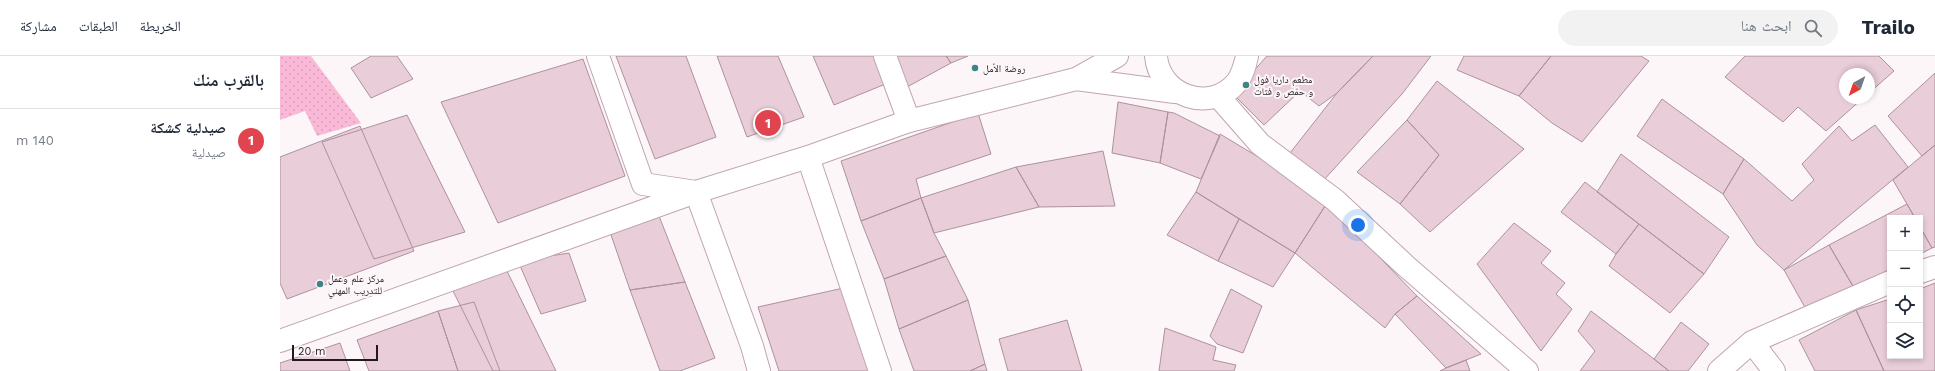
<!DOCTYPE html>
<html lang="ar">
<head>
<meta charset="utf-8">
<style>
	body { margin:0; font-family:"Work Sans","Noto Naskh Arabic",sans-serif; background:#f2f2f3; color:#1f2937; direction:rtl }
	.controls { position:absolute; right:12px; bottom:12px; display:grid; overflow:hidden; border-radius:0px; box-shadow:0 2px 6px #0003 }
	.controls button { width:36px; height:36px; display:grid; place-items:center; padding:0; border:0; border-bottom:1px solid #e0e1e3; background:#fff; color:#1f2937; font:20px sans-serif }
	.compass { position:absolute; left:1559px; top:12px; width:36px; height:36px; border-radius:50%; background:#fff; box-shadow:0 2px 6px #0003; rotate:220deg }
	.scale { position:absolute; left:12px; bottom:10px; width:86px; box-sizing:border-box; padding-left:4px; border:2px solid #23191d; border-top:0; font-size:11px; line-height:14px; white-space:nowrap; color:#23191d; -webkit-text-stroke:3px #fcf6f9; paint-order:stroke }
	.you { position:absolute; left:1078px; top:169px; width:14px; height:14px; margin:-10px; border:3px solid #fff; border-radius:50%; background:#1a73e8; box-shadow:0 0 0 6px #1a73e833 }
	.badge { display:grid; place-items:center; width:26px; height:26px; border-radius:50%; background:#3d8584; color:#fff; font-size:13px; font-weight:700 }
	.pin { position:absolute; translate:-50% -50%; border:2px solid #fff; box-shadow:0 1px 4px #0006 }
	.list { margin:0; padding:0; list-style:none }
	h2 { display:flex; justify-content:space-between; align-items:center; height:52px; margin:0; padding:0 16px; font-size:17px }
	h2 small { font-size:13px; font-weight:400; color:#747a83 }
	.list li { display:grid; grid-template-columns:26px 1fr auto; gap:12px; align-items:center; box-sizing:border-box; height:64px; padding:0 16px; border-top:1px solid #e0e1e3 }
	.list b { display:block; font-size:15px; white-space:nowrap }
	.list p { margin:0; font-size:13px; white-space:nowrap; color:#747a83 }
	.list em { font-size:13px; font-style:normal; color:#747a83 }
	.icon { flex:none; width:22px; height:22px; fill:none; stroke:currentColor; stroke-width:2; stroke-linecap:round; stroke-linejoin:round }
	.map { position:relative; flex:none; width:1655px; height:315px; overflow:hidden; direction:ltr }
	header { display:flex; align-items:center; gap:24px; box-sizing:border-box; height:56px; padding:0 20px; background:#fff; border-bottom:1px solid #e0e1e3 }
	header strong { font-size:19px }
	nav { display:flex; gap:22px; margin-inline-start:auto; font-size:14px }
	.search { width:280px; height:36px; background:#f2f2f3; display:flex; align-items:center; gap:10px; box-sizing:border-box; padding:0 14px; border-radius:22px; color:#747a83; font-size:15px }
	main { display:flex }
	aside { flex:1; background:#fff }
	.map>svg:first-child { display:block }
</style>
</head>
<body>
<header>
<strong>Trailo</strong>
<div class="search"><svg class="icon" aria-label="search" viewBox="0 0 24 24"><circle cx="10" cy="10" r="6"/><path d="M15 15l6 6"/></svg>ابحث هنا</div>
<nav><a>الخريطة</a><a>الطبقات</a><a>مشاركة</a></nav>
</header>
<main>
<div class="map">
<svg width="1655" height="315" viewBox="0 0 1655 315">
	<defs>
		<pattern id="park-dots" width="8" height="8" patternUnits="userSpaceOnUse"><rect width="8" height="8" fill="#fabad7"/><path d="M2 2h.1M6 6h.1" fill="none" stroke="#d69fb8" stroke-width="1.8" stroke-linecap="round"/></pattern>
	</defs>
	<rect width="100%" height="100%" fill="#fcf6f9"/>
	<path fill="url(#park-dots)" d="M 0,0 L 31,0 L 81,67 L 37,80 L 25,55 L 0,64 Z"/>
	<path fill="#e9cdd9" stroke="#ac929d" d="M 91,0 L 117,0 L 133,23 L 91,42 L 71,12 Z
		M 336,0 L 406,0 L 436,81 L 375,103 Z
		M 437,0 L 498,0 L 524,61 L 467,81 Z
		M 533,0 L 598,0 L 608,27 L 554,49 Z
		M 616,0 L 666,0 L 671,7 L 627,31 Z
		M 666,0 L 688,0 L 671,7 Z
		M 987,0 L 1093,0 L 1057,37 L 1039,50 L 1020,35 L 984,69 L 953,38 Z
		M 1093,0 L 1151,0 L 1122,38 L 1042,126 L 1010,97 L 1057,37 Z
		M 1184,0 L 1271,0 L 1239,40 L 1177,14 Z
		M 1271,0 L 1361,0 L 1369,5 L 1302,86 L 1272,67 L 1239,40 Z
		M 1465,0 L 1599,0 L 1614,15 L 1589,37 L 1589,18 L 1565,18 L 1565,42 L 1583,42 L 1546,75 L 1518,51 L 1503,66 L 1445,21 Z
		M 303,3 L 345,120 L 218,167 L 161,46 Z
		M 1655,17 L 1655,89 L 1642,100 L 1608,60 Z
		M 1157,25 L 1244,93 L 1150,176 L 1120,148 L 1159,99 L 1127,64 Z
		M 1382,43 L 1464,103 L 1443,138 L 1357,80 Z
		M 838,46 L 888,56 L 880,107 L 832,97 Z
		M 888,56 L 894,57 L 940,80 L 921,123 L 880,107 Z
		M 698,57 L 711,98 L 636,123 L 641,142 L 581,165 L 561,105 Z
		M 127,59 L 185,176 L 94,203 L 42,86 Z
		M 1127,64 L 1159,99 L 1120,148 L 1077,116 Z
		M 1595,69 L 1628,111 L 1504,214 L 1477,189 L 1443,138 L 1464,103 L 1512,145 L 1534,124 L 1522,108 L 1559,70 L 1572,85 Z
		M 80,70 L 134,195 L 7,243 L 0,227 L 0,101 Z
		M 940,78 L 990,108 L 1047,147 L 1015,197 L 916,136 Z
		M 1655,89 L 1655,191 L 1652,192 L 1640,171 L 1640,162 L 1635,162 L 1613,124 Z
		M 823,95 L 835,150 L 759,151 L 736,111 Z
		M 1341,98 L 1449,181 L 1424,218 L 1317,136 Z
		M 736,111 L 759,151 L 654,177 L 641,142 Z
		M 1305,126 L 1359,168 L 1336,198 L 1281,156 Z
		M 916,136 L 959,163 L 938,205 L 887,179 Z
		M 641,142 L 654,177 L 666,200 L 604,223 L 581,165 Z
		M 1047,147 L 1137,240 L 1115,258 L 1105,272 L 1015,197 Z
		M 1627,148 L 1635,162 L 1610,162 L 1610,213 L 1574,232 L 1549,189 Z
		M 379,160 L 405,226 L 350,234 L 329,173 Z
		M 959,163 L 1015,197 L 993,231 L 938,205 Z
		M 1234,167 L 1271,195 L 1261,207 L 1285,227 L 1276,238 L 1292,253 L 1261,295 L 1197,208 Z
		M 1359,168 L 1424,218 L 1390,257 L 1329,210 L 1336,198 Z
		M 1640,171 L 1652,192 L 1640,198 Z
		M 1549,189 L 1574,232 L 1527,255 L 1504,214 Z
		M 289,197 L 306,245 L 261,258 L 238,205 Z
		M 666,200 L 688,244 L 619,273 L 604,223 Z
		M 226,213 L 276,315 L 213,315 L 169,227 Z
		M 405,226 L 435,302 L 400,315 L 380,315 L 350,234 Z
		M 1655,227 L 1655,315 L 1604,315 L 1576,254 L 1610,243 L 1610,300 L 1640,300 L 1640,233 Z
		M 568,231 L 595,315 L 499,315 L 478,251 Z
		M 951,233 L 982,250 L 963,297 L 937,288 L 930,280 Z
		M 1137,240 L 1201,298 L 1166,312 L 1115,258 Z
		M 688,244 L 705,308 L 690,315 L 634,315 L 619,273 Z
		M 194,246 L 220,315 L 178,315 L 158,255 Z
		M 1576,254 L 1604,315 L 1535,315 L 1519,284 Z
		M 158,255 L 178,315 L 89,315 L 77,284 Z
		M 1311,255 L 1374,303 L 1389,315 L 1300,315 L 1315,295 L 1298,275 Z
		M 787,264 L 802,315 L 728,315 L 719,283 Z
		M 1401,266 L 1429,288 L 1408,315 L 1389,315 L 1374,303 Z
		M 885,272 L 936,291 L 933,304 L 956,309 L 954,315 L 879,315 Z
		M 60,287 L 70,315 L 0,315 L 0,307 Z
		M 1186,304 L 1190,315 L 1160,315 L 1166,312 Z
		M 705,308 L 707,315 L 690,315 Z"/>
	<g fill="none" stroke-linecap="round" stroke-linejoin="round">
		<g stroke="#c0a5b1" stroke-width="24">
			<path id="street" d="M 318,0 L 363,128 L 416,136 L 472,290 L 479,315
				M 605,0 L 629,65
				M 876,0 C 879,40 931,58 957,26 C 963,18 965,9 967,0
				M 796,23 L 895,36
				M 938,40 L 980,88 L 1055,144 L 1127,211 L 1247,315
				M 528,101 L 600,315
				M 1640,216 L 1655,211
				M 0,285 L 416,136 L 528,101 L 629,65 L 796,23 L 837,0
				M 1472,286 L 1494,315
				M 1439,315 L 1472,286 L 1610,226"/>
		</g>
		<use href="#street" stroke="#fff" stroke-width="22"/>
	</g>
	<g fill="#3d8584" stroke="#fcf6f9" stroke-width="1.5">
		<circle cx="695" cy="12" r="4"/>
		<circle cx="966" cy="29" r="4"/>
		<circle cx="40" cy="228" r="4"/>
	</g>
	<g text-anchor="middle" stroke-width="4" stroke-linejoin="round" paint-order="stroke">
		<g font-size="10" fill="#23191d" stroke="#fcf6f9" text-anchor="start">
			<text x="703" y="16">روضة الأمل</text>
			<text x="974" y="27">مطعم داريا فول<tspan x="974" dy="12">و حمّص و فتات</tspan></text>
			<text x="48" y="226">مركز علم وعمل<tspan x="48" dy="12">للتدريب المهني</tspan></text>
		</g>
	</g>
</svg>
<div class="controls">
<button>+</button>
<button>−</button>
<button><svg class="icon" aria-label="locate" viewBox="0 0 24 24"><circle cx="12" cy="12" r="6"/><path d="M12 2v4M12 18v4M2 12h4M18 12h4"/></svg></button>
<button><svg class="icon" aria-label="layers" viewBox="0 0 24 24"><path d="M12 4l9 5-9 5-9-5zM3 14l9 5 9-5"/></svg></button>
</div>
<svg class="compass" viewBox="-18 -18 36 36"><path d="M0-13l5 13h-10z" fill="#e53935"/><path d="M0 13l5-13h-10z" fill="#747a83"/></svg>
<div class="scale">20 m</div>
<div class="you"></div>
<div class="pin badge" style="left:488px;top:67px;background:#e0444e">1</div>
</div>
<aside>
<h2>بالقرب منك<small></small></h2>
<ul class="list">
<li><span class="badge" style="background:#e0444e">1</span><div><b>صيدلية كشكة</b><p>صيدلية</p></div><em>140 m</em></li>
</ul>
</aside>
</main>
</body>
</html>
